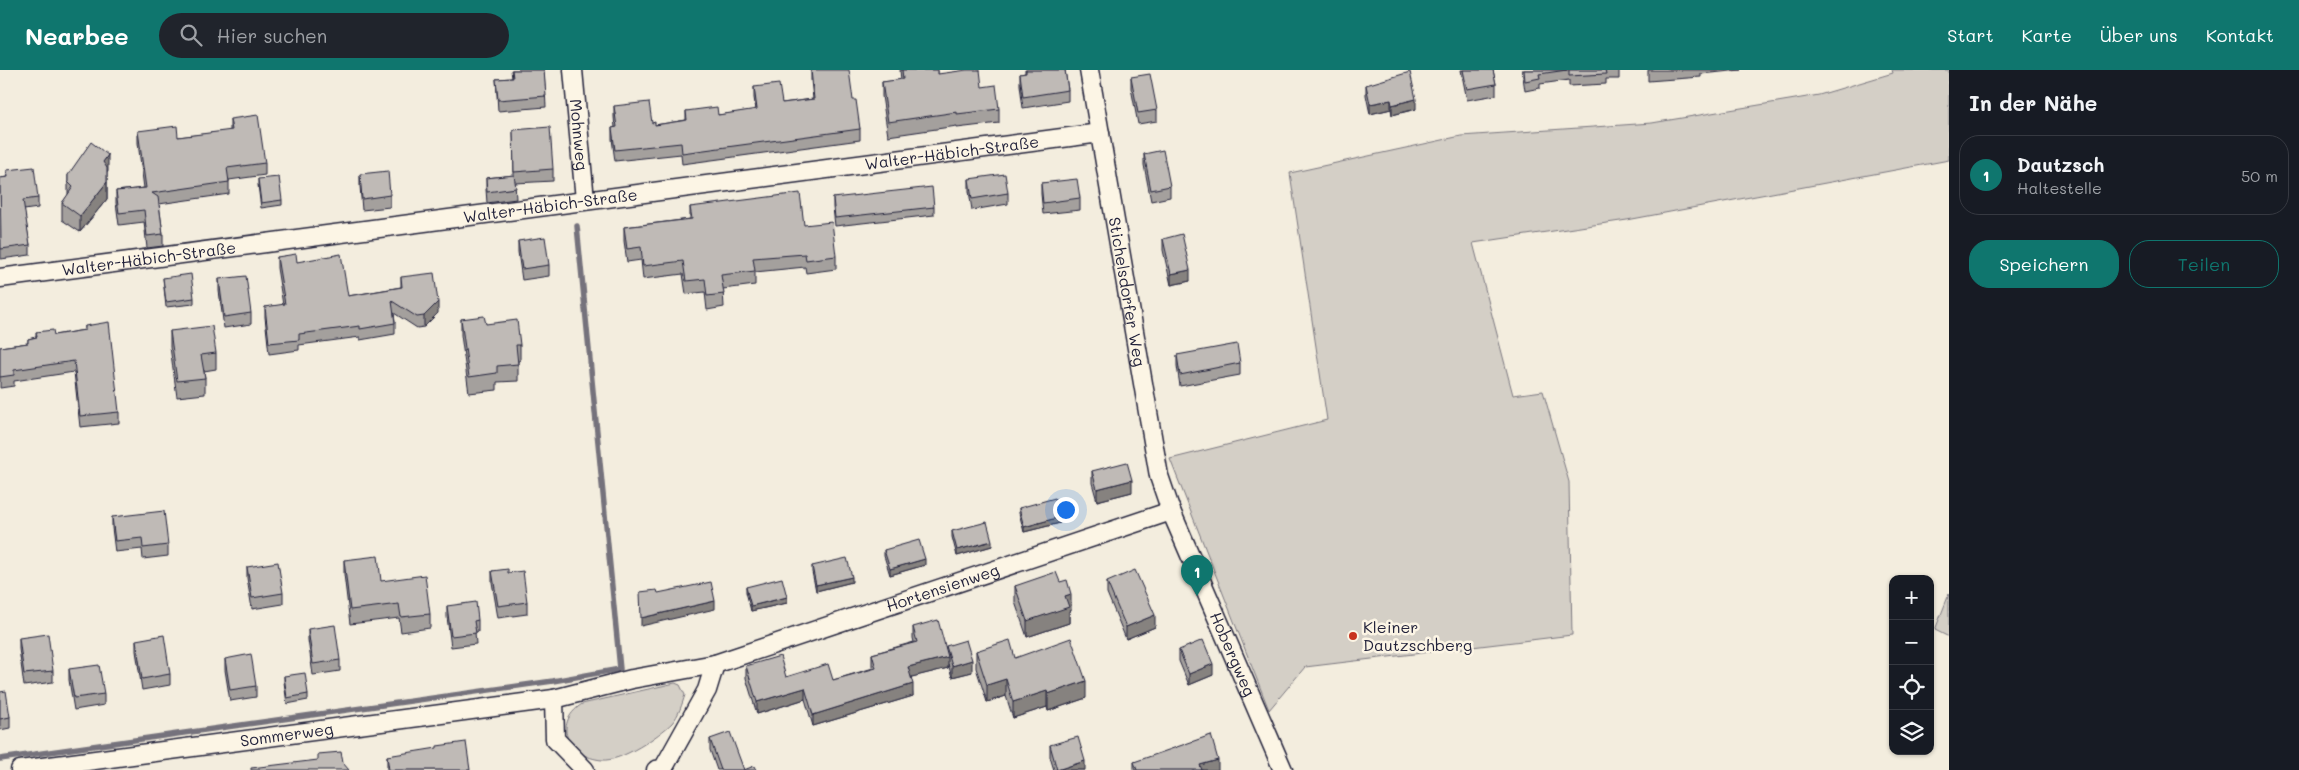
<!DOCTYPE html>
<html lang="de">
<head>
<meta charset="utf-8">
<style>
	body { margin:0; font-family:Mali,sans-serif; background:#20242c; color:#f1f3f6 }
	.controls { position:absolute; right:15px; bottom:15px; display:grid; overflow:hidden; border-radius:10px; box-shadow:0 1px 4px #0004 }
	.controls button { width:45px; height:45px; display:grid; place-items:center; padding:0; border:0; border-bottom:1px solid #363941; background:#171b24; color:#f1f3f6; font:25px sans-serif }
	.you { position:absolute; left:1065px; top:439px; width:18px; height:18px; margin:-12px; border:4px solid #fff; border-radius:50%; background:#1a73e8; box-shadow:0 0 0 8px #1a73e833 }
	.badge { display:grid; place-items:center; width:32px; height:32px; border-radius:50%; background:#0f766e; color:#fff; font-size:16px; font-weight:700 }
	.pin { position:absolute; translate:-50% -41px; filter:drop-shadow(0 1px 2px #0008) }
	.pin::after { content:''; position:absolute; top:26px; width:18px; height:15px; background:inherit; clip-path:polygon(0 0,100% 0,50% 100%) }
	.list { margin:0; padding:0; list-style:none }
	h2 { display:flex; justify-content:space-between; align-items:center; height:65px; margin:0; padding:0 20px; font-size:21px }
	h2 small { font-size:16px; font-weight:400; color:#9ea1a6 }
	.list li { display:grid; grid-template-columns:32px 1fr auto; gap:15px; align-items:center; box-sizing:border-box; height:80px; margin:0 10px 10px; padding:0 10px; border:1px solid #363941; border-radius:20px }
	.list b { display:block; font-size:19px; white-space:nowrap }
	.list p { margin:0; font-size:16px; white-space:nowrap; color:#9ea1a6 }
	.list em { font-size:16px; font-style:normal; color:#9ea1a6 }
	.actions { display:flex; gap:10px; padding:15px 20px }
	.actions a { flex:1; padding:11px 0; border:1px solid #0f766e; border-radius:20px; text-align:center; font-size:18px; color:#0f766e }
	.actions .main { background:#0f766e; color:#fff }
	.icon { flex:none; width:28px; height:28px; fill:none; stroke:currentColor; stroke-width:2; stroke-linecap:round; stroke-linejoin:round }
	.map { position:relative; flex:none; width:1949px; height:700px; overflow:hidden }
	header { display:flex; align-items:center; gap:30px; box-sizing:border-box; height:70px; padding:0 25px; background:#0f766e; color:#fff }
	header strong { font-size:24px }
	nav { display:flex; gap:28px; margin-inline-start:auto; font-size:18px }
	.search { width:350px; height:45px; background:#20242c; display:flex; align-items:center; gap:12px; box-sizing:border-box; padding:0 18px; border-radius:28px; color:#9ea1a6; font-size:19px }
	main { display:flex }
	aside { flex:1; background:#171b24 }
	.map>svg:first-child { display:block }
</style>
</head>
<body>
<header>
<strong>Nearbee</strong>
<div class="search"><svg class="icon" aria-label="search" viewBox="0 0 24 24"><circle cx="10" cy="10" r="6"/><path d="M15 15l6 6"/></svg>Hier suchen</div>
<nav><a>Start</a><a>Karte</a><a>Über uns</a><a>Kontakt</a></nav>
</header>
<main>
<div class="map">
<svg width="1949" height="700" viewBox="0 0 1949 700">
	<rect width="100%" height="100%" fill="#f3edde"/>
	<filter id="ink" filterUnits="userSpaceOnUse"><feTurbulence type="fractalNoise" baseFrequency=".02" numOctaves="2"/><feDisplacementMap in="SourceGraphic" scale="10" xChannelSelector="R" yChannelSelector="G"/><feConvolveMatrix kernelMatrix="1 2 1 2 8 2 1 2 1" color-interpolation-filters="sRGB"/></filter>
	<g filter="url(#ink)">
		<path fill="#d4cfc6" stroke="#7b7880" d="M 1892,0 L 1949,0 L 1949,90 L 1627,150 L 1473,173 L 1513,325 L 1543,321 L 1569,412 L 1572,565 L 1305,597 L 1269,640 L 1170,389 L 1327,350 L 1290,103 L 1461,66 L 1652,53 L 1819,25 L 1893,3 Z
			M 1949,524 L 1949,567 L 1935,560 Z
			M 675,613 L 680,615 L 685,625 C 682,634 679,645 672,653 C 659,666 621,692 602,690 C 569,687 551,655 582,634 Z"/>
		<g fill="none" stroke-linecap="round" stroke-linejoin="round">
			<path stroke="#75727b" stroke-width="5.5" d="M 0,689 L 553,611 L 620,599 L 577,156"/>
			<g stroke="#22223b" stroke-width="21">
				<g id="minor">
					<path id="s1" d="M 573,0 L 585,130"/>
					<path id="s2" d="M 1089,0 L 1159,406 L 1171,441 L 1283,700"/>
					<path id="s3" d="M 0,208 L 1100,63"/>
					<path id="s4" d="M 20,700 L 554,629"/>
					<path id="s5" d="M 585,700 L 555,669 L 554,629 L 632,609 L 715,594 L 1171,441"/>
					<path d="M 656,700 L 663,699 L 707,620 L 715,594"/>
				</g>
			</g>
			<use href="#minor" stroke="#fcf5e5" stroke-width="18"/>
		</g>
		<path fill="#a4a09d" stroke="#22223b" d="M 511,0 L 544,0 L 546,37 L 498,41 L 496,9 L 512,8 Z
			M 811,0 L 853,30 L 860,59 L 860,70 L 682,94 L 681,84 L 615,91 L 612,69 L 612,58 L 615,58 L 614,47 L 614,36 L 655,55 L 686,50 L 686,41 L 718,45 L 756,40 L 754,28 L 754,17 L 782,33 L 813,29 L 811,10 Z
			M 900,0 L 938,0 L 938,4 L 982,17 L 999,39 L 999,53 L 957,58 L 957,56 L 888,66 L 882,26 L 882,12 L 901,10 Z
			M 1025,0 L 1065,0 L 1068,20 L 1068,31 L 1023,38 L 1020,15 L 1020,4 L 1025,3 Z
			M 1461,0 L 1493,0 L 1496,14 L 1496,25 L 1467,30 Z
			M 1522,0 L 1619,0 L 1619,9 L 1606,9 L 1606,14 L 1569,16 L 1569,10 L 1540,14 L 1540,18 L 1525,21 Z
			M 1648,0 L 1741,0 L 1701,4 L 1701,7 L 1648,11 Z
			M 1131,7 L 1157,40 L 1157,51 L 1138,54 L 1131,18 Z
			M 1366,15 L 1416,39 L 1392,45 L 1391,39 L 1370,44 L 1366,25 Z
			M 230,49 L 265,93 L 265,105 L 229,110 L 229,124 L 159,134 L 163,164 L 163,176 L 147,178 L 144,152 L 119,155 L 116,133 L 116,121 L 144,118 L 138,73 L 138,61 L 178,67 L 230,61 Z
			M 513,60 L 553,99 L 553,111 L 515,113 L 516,129 L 487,133 L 486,119 L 486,108 L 514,105 Z
			M 1144,84 L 1170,116 L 1170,127 L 1151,131 L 1144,95 Z
			M 7,100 L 38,128 L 38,138 L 24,140 L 30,175 L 30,185 L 1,189 L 0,108 L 7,107 Z
			M 108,101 L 107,103 L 107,129 L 80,162 L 62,150 L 62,133 L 68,125 L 68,105 Z
			M 360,104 L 390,125 L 390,137 L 362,140 L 360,116 Z
			M 258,109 L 282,130 L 282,135 L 261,138 L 258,115 Z
			M 969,109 L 1008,123 L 1008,134 L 972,140 L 969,121 Z
			M 1041,113 L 1080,128 L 1080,140 L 1043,144 L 1041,124 Z
			M 833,128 L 934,137 L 934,145 L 835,156 L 833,137 Z
			M 690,137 L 804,155 L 836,186 L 836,199 L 806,203 L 805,197 L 755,202 L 755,215 L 723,219 L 724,237 L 707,240 L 705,222 L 686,224 L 683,204 L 643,209 L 641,190 L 627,192 L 624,171 L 624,157 L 690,149 Z
			M 1163,169 L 1190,211 L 1171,215 L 1163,180 Z
			M 518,171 L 549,195 L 549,206 L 522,210 L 518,182 Z
			M 277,187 L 297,192 L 348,226 L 401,217 L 401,207 L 438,243 L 424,257 L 417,258 L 394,243 L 395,253 L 395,264 L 360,270 L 360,267 L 299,275 L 299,280 L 269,284 L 265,247 L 265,237 L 283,235 L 277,198 Z
			M 163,208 L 194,228 L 194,234 L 166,237 Z
			M 219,209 L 251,243 L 251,254 L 224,258 L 219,221 Z
			M 461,249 L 486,254 L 520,275 L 520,291 L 518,291 L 518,311 L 497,312 L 497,320 L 469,323 L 461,265 Z
			M 85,256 L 119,342 L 119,353 L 80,357 L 74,302 L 14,311 L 14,316 L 0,318 L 0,277 L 28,273 L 28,269 L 36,267 L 36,262 L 54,265 L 85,260 Z
			M 170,261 L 216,283 L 216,299 L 204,301 L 205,308 L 205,324 L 177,327 L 170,277 Z
			M 1177,285 L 1240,293 L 1240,305 L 1180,316 L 1177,296 Z
			M 1092,401 L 1132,422 L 1097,431 L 1092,413 Z
			M 1019,438 L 1060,453 L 1024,462 L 1019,443 Z
			M 112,447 L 168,475 L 168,486 L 143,489 L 142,479 L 115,482 L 112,458 Z
			M 952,461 L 992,476 L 957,486 L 952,467 Z
			M 884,480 L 925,495 L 890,505 L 884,486 Z
			M 344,490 L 381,511 L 430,544 L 430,558 L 401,562 L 399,548 L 350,554 L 344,504 Z
			M 812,496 L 852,512 L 816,521 L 812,502 Z
			M 247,497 L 283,523 L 283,534 L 252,539 L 247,508 Z
			M 492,501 L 508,503 L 527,532 L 527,544 L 498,548 L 492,512 Z
			M 1060,512 L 1071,540 L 1069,541 L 1069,553 L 1027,567 L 1015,532 L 1015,516 Z
			M 1107,512 L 1155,557 L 1126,569 L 1107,523 Z
			M 746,517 L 787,533 L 751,541 L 746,522 Z
			M 447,536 L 478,550 L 478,562 L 475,562 L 476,574 L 451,577 L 447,547 Z
			M 913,557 L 946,579 L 946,576 L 972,602 L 952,607 L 948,594 L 948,598 L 911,607 L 913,626 L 813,656 L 805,629 L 757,644 L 746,608 L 746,596 L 786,607 L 833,610 L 873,598 L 872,596 L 872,584 L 914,572 L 913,568 Z
			M 308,559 L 340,590 L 340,601 L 313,605 L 308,570 Z
			M 19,568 L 53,601 L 53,612 L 24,616 L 19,579 Z
			M 136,570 L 170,604 L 170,615 L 142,620 L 136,581 Z
			M 1179,580 L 1213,605 L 1189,615 L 1179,591 Z
			M 976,581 L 1015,588 L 1086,628 L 1048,641 L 1047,637 L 1013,648 L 1006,626 L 987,632 L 976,598 Z
			M 225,589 L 256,616 L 256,627 L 230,631 L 225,600 Z
			M 69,599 L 104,624 L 104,635 L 74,640 L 69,610 Z
			M 284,606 L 308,624 L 308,630 L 287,634 L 284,612 Z
			M 0,622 L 10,647 L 10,658 L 0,660 Z
			M 710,669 L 744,700 L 717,700 L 710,680 Z
			M 1050,675 L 1085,700 L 1054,700 L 1050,687 Z
			M 387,686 L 470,700 L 387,700 Z
			M 1134,692 L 1218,700 L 1134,700 Z"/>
		<path fill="#86827f" stroke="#22223b" d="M 1416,29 L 1416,39 L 1392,45 L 1392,35 Z
			M 1391,30 L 1391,39 L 1370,44 L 1370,34 Z
			M 108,85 L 108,101 L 103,109 L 103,92 Z
			M 107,112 L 107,129 L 80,162 L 80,146 Z
			M 1190,200 L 1190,211 L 1171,215 L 1171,204 Z
			M 438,232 L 438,243 L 424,257 L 424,246 Z
			M 1132,410 L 1132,422 L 1097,431 L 1097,419 Z
			M 1060,447 L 1060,453 L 1024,462 L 1024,457 Z
			M 992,471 L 992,476 L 957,486 L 957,480 Z
			M 925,489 L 925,495 L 890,505 L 890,499 Z
			M 852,507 L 852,512 L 816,521 L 816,515 Z
			M 1071,524 L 1071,540 L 1069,541 L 1069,553 L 1027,567 L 1027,551 L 1065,526 Z
			M 787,527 L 787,533 L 751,541 L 751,536 Z
			M 715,531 L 715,539 L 641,556 L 641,548 Z
			M 1155,545 L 1155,557 L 1126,569 L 1126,557 Z
			M 948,587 L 948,598 L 908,608 L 908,597 Z
			M 972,590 L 972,602 L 952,607 L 952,596 Z
			M 1213,594 L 1213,605 L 1189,615 L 1189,604 Z
			M 1006,609 L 1006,626 L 987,632 L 987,615 Z
			M 1086,611 L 1086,628 L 1048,641 L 1048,624 Z
			M 913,614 L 913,626 L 813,656 L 813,645 Z
			M 805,618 L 805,629 L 757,644 L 757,632 Z
			M 1047,621 L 1047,637 L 1013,648 L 1013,632 Z
			M 1218,690 L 1218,700 L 1200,700 L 1200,695 Z
			M 1085,691 L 1085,700 L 1057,700 Z"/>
		<path fill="#bfbab6" stroke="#22223b" d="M 512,0 L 544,0 L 546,26 L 498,30 L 496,9 L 513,8 Z
			M 811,0 L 849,0 L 853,30 L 856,30 L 860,59 L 682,83 L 681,73 L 615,80 L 612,58 L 617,57 L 614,36 L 649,32 L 652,53 L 655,52 L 655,55 L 687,50 L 686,41 L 717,37 L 718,45 L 757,39 L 754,17 L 779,14 L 782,33 L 814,29 Z
			M 902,0 L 938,0 L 938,4 L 967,0 L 980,0 L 982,17 L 996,15 L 999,39 L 957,44 L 957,42 L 888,52 L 882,12 L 903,9 Z
			M 1026,0 L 1065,0 L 1068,20 L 1023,27 L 1020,4 L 1026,3 Z
			M 1463,0 L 1493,0 L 1496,14 L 1467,19 Z
			M 1524,0 L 1567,0 L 1539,4 L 1540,8 L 1525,11 Z
			M 1569,0 L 1605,0 L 1606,4 L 1569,6 Z
			M 1410,2 L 1416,29 L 1392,35 L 1391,30 L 1370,34 L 1366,15 Z
			M 1150,4 L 1157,40 L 1138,43 L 1131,7 Z
			M 258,45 L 265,93 L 227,98 L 229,112 L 152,123 L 158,127 L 163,164 L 147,166 L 144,140 L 119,143 L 116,121 L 146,118 L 138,61 L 177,56 L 178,67 L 232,60 L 230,49 Z
			M 550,57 L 553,99 L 514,102 L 513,60 Z
			M 91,72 L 108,85 L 103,92 L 107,98 L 107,112 L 80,146 L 62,133 L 73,117 L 68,112 L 68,105 Z
			M 1163,80 L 1170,116 L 1151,120 L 1144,84 Z
			M 34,97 L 38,128 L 23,130 L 30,175 L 1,179 L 0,108 L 8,107 L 7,100 Z
			M 388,101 L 390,125 L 362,129 L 360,104 Z
			M 1005,104 L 1008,123 L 972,129 L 969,109 Z
			M 514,105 L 516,118 L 487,122 L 486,108 Z
			M 279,107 L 282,130 L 261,133 L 258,109 Z
			M 1077,109 L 1080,128 L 1043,133 L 1041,113 Z
			M 932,117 L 934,137 L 835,148 L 833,128 Z
			M 800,123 L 804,155 L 832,152 L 836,186 L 806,190 L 805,184 L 753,188 L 755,201 L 721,205 L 724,224 L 707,226 L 705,209 L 686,211 L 683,191 L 643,196 L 641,177 L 627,179 L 624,157 L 692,149 L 690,137 Z
			M 1182,164 L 1190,200 L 1171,204 L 1163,169 Z
			M 545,167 L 549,195 L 522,199 L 518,171 Z
			M 296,184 L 297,192 L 341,184 L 348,226 L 402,217 L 401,207 L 434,203 L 438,232 L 424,246 L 417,247 L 392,231 L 395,253 L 360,259 L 360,256 L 299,264 L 299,270 L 269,273 L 265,237 L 285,234 L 277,187 Z
			M 191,204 L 194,228 L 166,232 L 163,208 Z
			M 246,206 L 251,243 L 224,247 L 219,209 Z
			M 484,246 L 486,254 L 517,250 L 520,275 L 516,275 L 518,294 L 497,296 L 497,303 L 469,307 L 461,249 Z
			M 109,252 L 119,342 L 80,346 L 74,291 L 14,300 L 14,305 L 0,307 L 0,277 L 28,273 L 28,269 L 37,267 L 36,262 L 53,260 L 54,265 L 85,260 L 85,256 Z
			M 212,256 L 216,283 L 201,285 L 205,308 L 177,311 L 170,261 Z
			M 1237,274 L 1240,293 L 1180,305 L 1177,285 Z
			M 1127,392 L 1132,410 L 1097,419 L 1092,401 Z
			M 1055,428 L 1060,447 L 1024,457 L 1019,438 Z
			M 164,441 L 168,475 L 143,478 L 142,468 L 115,471 L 112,447 Z
			M 987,452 L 992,471 L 957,480 L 952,461 Z
			M 919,470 L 925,489 L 890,499 L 884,480 Z
			M 378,486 L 381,511 L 425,505 L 430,544 L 401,547 L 399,534 L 350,540 L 344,490 Z
			M 847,488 L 852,507 L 816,515 L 812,496 Z
			M 278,492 L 283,523 L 252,528 L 247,497 Z
			M 508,499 L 508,503 L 523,501 L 527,532 L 498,536 L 492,501 Z
			M 1135,500 L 1155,545 L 1126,557 L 1107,512 Z
			M 1056,502 L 1060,512 L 1067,510 L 1071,524 L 1065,526 L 1069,537 L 1027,551 L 1015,516 Z
			M 782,508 L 787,527 L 751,536 L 746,517 Z
			M 711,512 L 715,531 L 641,548 L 640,522 L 657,520 L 658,523 Z
			M 476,532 L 478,550 L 474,551 L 476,563 L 451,566 L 447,536 Z
			M 938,550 L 948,587 L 908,597 L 913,614 L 813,645 L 805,618 L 757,632 L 746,596 L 780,586 L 786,607 L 828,594 L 833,610 L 876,598 L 872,584 L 917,572 L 913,557 Z
			M 335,555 L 340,590 L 313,594 L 308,559 Z
			M 48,564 L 53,601 L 24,604 L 19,568 Z
			M 164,565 L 170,604 L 142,609 L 136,570 Z
			M 1071,568 L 1086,611 L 1048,624 L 1047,621 L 1013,632 L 1006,609 L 987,615 L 976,581 L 1010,570 L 1015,588 Z
			M 966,570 L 972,590 L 952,596 L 946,576 Z
			M 1203,570 L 1213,594 L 1189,604 L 1179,580 Z
			M 251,584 L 256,616 L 230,620 L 225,589 Z
			M 99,595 L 104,624 L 74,628 L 69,599 Z
			M 305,603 L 308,624 L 287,628 L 284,606 Z
			M 6,621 L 10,647 L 0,649 L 0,622 Z
			M 730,662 L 744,700 L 721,700 L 710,669 Z
			M 1211,665 L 1218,690 L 1200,695 L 1202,700 L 1137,700 L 1134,692 Z
			M 1078,667 L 1085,691 L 1057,700 L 1050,675 Z
			M 466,672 L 470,700 L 389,700 L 387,686 L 437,678 L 437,676 Z
			M 341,682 L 343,693 L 349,700 L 251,700 L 251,698 L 318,690 L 318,684 Z
			M 754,696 L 756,700 L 744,700 Z"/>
	</g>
	<circle fill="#c8321e" stroke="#fcf5e5" stroke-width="2" cx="1353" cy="566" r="5"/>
	<g text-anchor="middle" stroke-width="5" stroke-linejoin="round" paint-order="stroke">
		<g font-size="16" fill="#22223b" stroke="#fcf5e5">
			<text dy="6" stroke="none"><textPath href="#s1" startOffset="65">Mohnweg</textPath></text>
			<text dy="6" stroke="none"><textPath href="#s3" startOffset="960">Walter-Häbich-Straße</textPath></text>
			<text dy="6" stroke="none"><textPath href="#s3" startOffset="555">Walter-Häbich-Straße</textPath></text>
			<text dy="6" stroke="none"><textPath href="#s3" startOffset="150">Walter-Häbich-Straße</textPath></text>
			<text dy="6" stroke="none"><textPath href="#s2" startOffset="225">Stichelsdorfer Weg</textPath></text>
			<text dy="6" stroke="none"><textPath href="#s5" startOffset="488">Hortensienweg</textPath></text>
			<text dy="6" stroke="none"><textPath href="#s2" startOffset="605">Hobergweg</textPath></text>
			<text dy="6" stroke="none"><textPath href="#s4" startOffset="269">Sommerweg</textPath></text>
		</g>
		<g font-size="16" fill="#22223b" stroke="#fcf5e5" text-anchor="start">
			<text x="1363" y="563">Kleiner<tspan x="1363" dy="18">Dautzschberg</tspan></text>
		</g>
	</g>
</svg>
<div class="controls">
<button>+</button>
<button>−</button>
<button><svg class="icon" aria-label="locate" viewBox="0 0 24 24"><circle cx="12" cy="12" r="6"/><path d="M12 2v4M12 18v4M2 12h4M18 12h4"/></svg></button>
<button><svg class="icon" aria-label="layers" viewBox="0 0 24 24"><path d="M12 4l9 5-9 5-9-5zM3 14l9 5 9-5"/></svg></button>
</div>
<div class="you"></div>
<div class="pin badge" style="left:1197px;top:526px">1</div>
</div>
<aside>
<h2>In der Nähe<small></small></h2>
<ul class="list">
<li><span class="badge">1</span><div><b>Dautzsch</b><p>Haltestelle</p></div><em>50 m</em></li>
</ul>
<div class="actions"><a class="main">Speichern</a><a>Teilen</a></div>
</aside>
</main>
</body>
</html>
